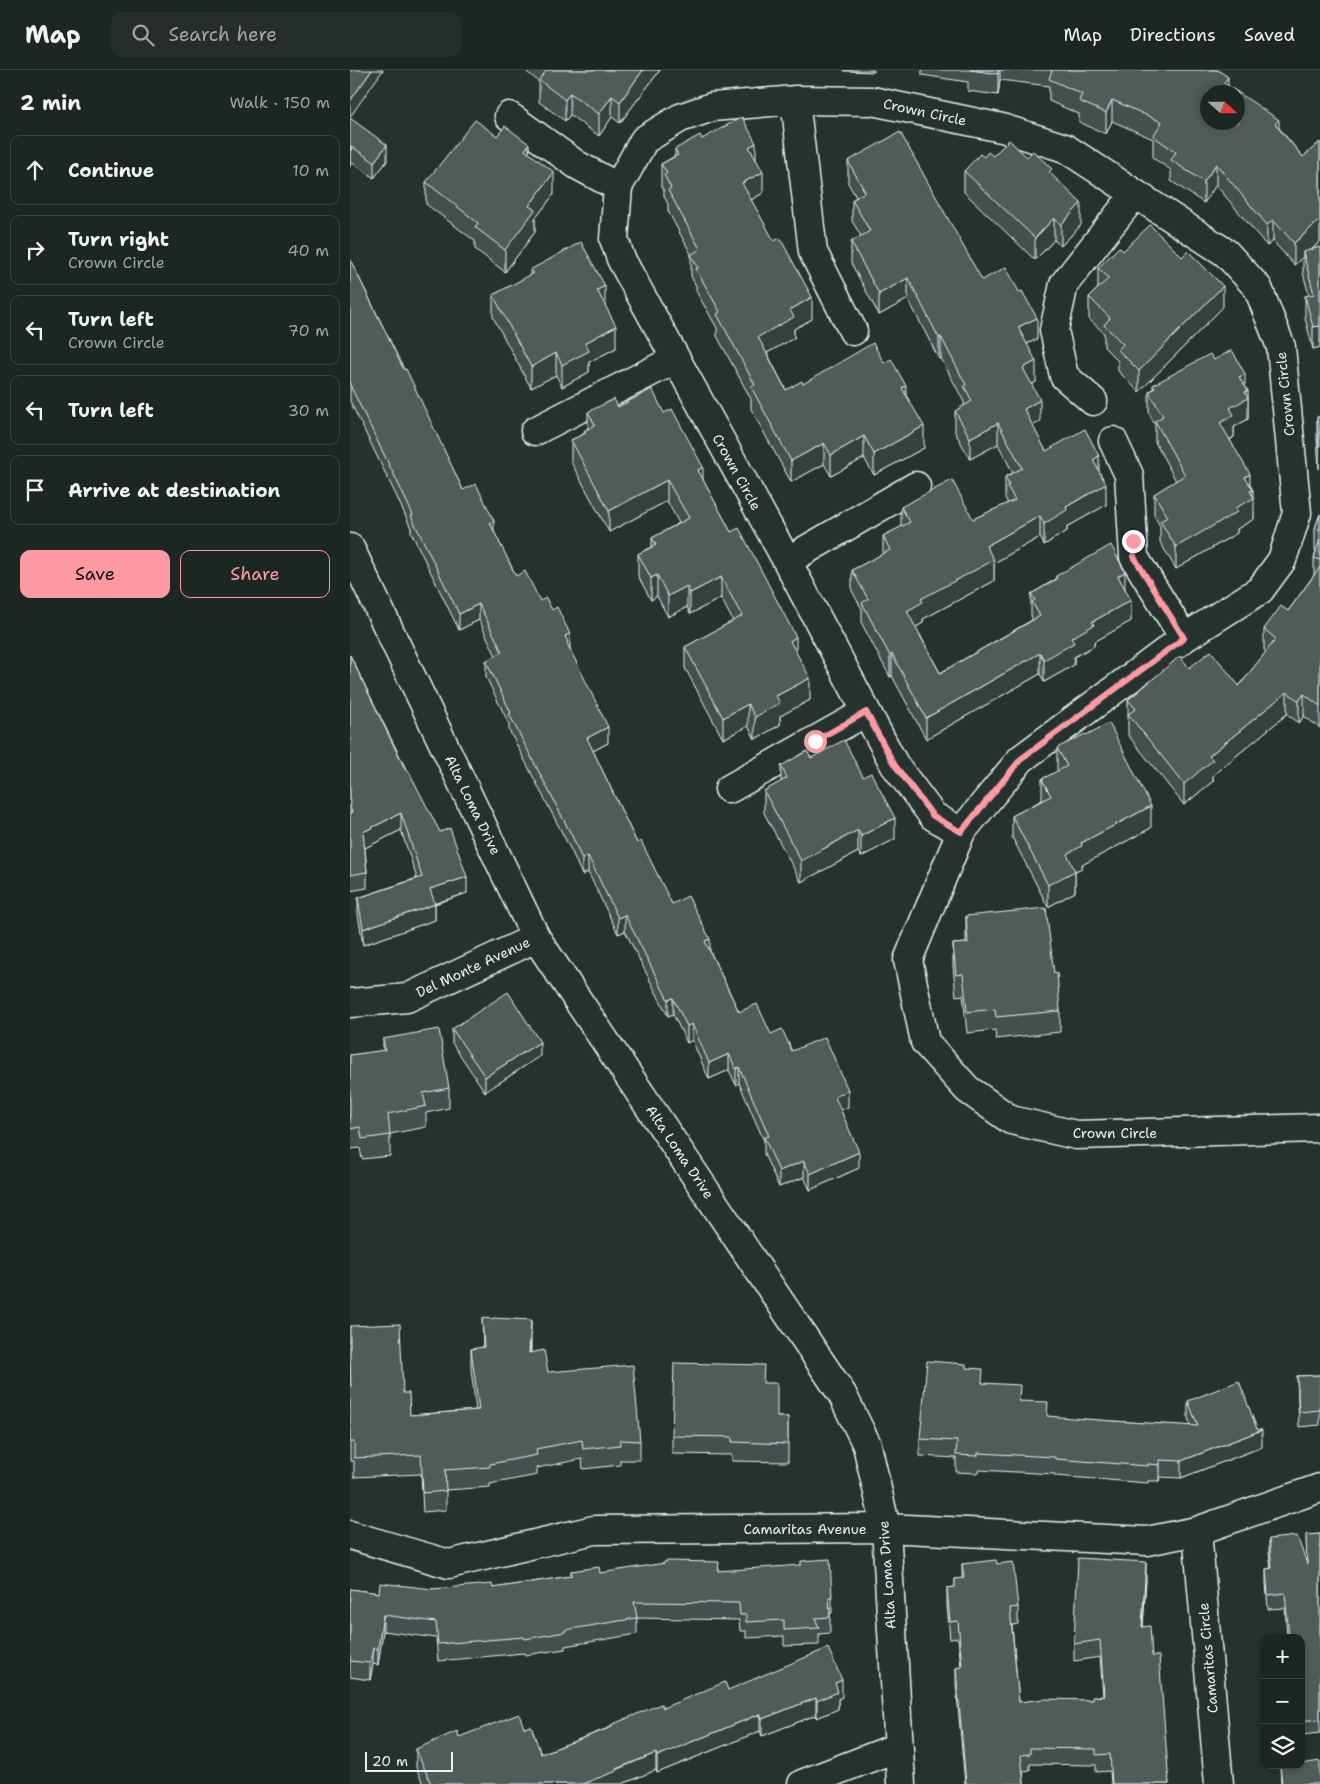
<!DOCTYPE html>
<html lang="en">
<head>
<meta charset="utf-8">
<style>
	body { margin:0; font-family:"Shantell Sans",sans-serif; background:#252e2a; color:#f1f3f6 }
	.controls { position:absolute; right:15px; bottom:15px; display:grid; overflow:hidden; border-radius:10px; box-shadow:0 2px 8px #0003 }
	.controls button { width:45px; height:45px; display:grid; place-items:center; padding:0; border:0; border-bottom:1px solid #3a4340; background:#1c2622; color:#f1f3f6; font:25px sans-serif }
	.compass { position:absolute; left:850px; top:15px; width:45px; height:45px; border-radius:50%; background:#1c2622; box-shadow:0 2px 8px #0003; rotate:111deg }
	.scale { position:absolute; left:15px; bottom:12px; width:88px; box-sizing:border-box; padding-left:5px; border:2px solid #e8f1f8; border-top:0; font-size:14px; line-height:18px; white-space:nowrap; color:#e8f1f8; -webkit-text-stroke:4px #26332d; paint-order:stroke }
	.stop { position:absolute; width:15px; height:15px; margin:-11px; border:4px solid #ff9aa2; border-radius:50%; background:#fff }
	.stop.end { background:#ff9aa2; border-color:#fff; box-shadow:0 1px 5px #0008 }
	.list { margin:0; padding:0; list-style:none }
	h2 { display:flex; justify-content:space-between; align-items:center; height:65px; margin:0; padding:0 20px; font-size:21px }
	h2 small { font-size:16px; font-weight:400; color:#a0a5a5 }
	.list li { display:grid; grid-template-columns:32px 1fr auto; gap:15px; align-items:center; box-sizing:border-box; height:70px; margin:0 10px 10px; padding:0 10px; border:1px solid #3a4340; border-radius:10px }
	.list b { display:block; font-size:19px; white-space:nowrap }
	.list p { margin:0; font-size:16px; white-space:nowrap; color:#a0a5a5 }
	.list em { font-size:16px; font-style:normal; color:#a0a5a5 }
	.actions { display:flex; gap:10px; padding:15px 20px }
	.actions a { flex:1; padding:11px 0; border:1px solid #ff9aa2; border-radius:10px; text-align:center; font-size:18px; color:#ff9aa2 }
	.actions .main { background:#ff9aa2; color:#111 }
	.icon { flex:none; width:28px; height:28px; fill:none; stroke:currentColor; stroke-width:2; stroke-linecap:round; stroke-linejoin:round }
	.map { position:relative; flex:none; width:970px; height:1714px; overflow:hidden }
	header { display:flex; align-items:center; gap:30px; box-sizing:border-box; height:70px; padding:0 25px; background:#1c2622; border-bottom:1px solid #3a4340 }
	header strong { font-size:24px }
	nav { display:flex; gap:28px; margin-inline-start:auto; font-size:18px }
	.search { width:350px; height:45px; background:#252e2a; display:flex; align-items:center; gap:12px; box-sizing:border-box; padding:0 18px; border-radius:10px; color:#a0a5a5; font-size:19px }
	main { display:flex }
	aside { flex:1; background:#1c2622 }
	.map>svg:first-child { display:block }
</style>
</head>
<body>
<header>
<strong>Map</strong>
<div class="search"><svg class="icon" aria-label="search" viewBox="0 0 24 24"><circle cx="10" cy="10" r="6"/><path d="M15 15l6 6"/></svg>Search here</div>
<nav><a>Map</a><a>Directions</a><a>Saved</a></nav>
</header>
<main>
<aside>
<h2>2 min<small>Walk · 150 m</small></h2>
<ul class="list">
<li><svg class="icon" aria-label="ahead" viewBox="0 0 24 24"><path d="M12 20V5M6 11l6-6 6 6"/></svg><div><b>Continue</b></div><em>10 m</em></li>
<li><svg class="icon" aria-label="right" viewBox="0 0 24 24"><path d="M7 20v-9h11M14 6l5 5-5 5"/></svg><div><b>Turn right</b><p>Crown Circle</p></div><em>40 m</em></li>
<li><svg class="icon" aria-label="left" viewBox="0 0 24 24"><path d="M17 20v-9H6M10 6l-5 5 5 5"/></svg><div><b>Turn left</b><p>Crown Circle</p></div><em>70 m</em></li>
<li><svg class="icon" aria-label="left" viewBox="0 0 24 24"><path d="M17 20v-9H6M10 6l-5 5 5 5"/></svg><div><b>Turn left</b></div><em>30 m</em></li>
<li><svg class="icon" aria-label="arrive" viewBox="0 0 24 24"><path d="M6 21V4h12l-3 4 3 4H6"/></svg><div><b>Arrive at destination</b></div></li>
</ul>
<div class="actions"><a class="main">Save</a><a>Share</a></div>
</aside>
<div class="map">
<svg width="970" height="1714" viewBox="0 0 970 1714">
	<rect width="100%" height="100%" fill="#26332d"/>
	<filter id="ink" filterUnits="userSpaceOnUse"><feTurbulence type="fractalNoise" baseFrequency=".02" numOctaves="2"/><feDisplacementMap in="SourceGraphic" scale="10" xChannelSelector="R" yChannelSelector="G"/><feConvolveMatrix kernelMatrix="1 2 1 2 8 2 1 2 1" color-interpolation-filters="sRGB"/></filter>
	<g filter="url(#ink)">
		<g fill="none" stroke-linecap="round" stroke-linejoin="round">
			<g stroke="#e8f1f8" stroke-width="31">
				<path id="minor" d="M 445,30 L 463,182 L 503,261
					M 159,46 L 227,95 L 268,117
					M 743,331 L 714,306 L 704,260 L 714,214 L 785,124
					M 185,361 L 326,289
					M 763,371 L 779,405 L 784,487 L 834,568
					M 0,478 L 186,868 L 492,1324 L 517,1375 L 536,1458 L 551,1714
					M 437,491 L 566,416
					M 379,719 L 516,642
					M 611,762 L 583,746 L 544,694 L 437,491 L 271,189 L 264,169 L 268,117 L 294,70 L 330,48 L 362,37 L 445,30 L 522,31 L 652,58 L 715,78 L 876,183 L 908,218 L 931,277 L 947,443 L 932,490 L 910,520 L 834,568 L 671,689 L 611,762 L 558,890 L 575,972 L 617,1019 L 661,1050 L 726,1065 L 970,1058
					M 0,933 L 57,928 L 186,868
					M 847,1461 L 869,1714
					M 0,1465 L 99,1494 L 244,1460 L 536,1458 L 797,1471 L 847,1461 L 970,1418
					M 452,1714 L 548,1677"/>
			</g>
			<use href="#minor" stroke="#26332d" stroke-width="28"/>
		</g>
		<path fill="#454f4d" stroke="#e8f1f8" d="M 177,0 L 310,0 L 270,53 L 262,47 L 249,66 L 220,45 L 215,51 L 189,32 L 189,12 L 177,2 Z
			M 494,0 L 524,0 L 524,2 L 494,1 Z
			M 572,0 L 868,0 L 878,16 L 929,58 L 953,87 L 970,72 L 970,172 L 961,180 L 970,177 L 970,277 L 963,279 L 955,248 L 955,226 L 959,225 L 953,203 L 953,187 L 944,195 L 923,171 L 917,176 L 866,115 L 854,133 L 821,111 L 821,100 L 803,88 L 803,69 L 762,51 L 756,64 L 729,52 L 729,44 L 699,31 L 699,16 L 650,10 L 648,25 L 618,21 L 618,12 L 572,5 Z
			M 0,48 L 37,91 L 24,108 L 1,92 Z
			M 147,66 L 179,83 L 204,124 L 185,149 L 185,162 L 155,202 L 125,179 L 125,171 L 76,134 L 76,112 Z
			M 352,69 L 406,90 L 413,123 L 401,130 L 462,249 L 444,259 L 444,268 L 417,283 L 436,320 L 453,314 L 534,293 L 556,324 L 574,378 L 524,405 L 514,388 L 481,406 L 474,394 L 441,412 L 401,339 L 401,329 L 367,266 L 367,258 L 346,221 L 346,216 L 341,206 L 341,184 L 318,141 L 318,134 L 314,126 L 314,121 L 311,116 L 311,94 L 325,86 L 325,79 Z
			M 643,86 L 677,87 L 702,105 L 731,155 L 711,176 L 704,170 L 685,190 L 614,122 L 614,101 L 634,87 Z
			M 498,91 L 632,210 L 687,269 L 677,274 L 686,312 L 681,314 L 690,352 L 682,355 L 696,381 L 749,402 L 756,435 L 717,457 L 717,461 L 694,475 L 690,467 L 644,493 L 644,511 L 573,549 L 573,553 L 566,557 L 590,603 L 682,550 L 682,547 L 681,545 L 681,524 L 706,509 L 706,506 L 775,519 L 781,551 L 744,572 L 744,576 L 724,587 L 724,595 L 694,612 L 690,604 L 576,669 L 542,606 L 540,607 L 512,554 L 512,539 L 502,521 L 502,500 L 533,484 L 533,466 L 551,457 L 551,437 L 623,449 L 657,434 L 657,431 L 655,428 L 655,407 L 663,403 L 648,374 L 620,389 L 605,362 L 605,341 L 614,336 L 614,332 L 591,288 L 589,289 L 558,229 L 529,245 L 501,193 L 501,172 L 511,166 L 502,151 L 502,130 L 506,127 L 498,113 Z
			M 773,181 L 873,237 L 789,322 L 768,301 L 768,291 L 754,277 L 754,263 L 739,249 L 739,227 L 748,218 L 748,198 Z
			M 0,189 L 113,420 L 144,462 L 166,506 L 190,531 L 220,580 L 258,673 L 243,681 L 287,773 L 322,834 L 360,881 L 389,942 L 421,964 L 442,981 L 498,1037 L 491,1040 L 509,1098 L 460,1120 L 454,1107 L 429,1117 L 414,1084 L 414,1071 L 389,1013 L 386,1015 L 379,1000 L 359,1009 L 342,970 L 337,973 L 323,944 L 318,946 L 275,861 L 268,864 L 238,802 L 232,805 L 222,782 L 159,660 L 159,654 L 136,607 L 136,591 L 146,586 L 129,550 L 109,560 L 61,462 L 61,458 L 46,425 L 0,331 Z
			M 180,200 L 255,235 L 266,278 L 239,292 L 239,302 L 212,317 L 206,305 L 181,318 L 143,247 L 143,225 L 180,206 Z
			M 864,290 L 895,316 L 898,327 L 898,349 L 884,357 L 884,367 L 880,370 L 900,415 L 903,426 L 904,449 L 887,459 L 887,463 L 826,499 L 810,472 L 810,456 L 804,445 L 804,424 L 826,411 L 805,372 L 805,355 L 799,343 L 799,322 L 803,319 L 803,315 Z
			M 268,337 L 314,343 L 353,410 L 446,583 L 460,630 L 430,646 L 430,655 L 405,669 L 398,656 L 373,669 L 335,598 L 335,577 L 383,551 L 371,528 L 340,544 L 337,537 L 318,547 L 307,526 L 301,530 L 288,506 L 288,484 L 302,477 L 302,468 L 329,453 L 317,431 L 259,462 L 221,392 L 221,370 L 234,364 L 234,361 L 238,358 L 238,342 Z
			M 967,347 L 970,347 L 969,399 L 967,369 Z
			M 970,444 L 970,658 L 954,646 L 949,653 L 937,644 L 863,705 L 863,711 L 834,735 L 778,665 L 778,630 L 839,598 L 889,616 L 916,582 L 914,580 L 914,559 L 938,541 L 964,505 L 964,488 L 966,480 L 965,480 L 965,458 Z
			M 0,585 L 117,823 L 85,834 L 85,850 L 13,875 L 8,844 L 8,828 L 67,808 L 51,760 L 15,778 L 17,802 L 17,818 L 0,821 Z
			M 707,678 L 801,758 L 732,795 L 732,798 L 725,801 L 725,822 L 698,837 L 662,767 L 662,746 L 692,730 L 692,709 L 708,701 L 707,700 Z
			M 461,688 L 545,769 L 511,787 L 508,782 L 451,812 L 414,743 L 414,721 L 431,712 L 431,696 Z
			M 616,846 L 704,903 L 710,941 L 710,962 L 646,969 L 645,960 L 617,963 L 613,925 L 606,926 L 603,896 L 603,874 L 616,873 Z
			M 102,959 L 190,986 L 135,1022 L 102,973 Z
			M 33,969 L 99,1018 L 99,1038 L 76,1043 L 76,1057 L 40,1064 L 40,1086 L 12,1089 L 10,1078 L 0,1079 L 0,985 L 33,981 Z
			M 132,1248 L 181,1270 L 181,1282 L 198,1302 L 290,1371 L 290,1390 L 270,1390 L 270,1395 L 233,1399 L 232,1389 L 187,1398 L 187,1405 L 140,1414 L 140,1417 L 96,1420 L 96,1440 L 73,1442 L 71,1404 L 4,1407 L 4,1391 L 0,1391 L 0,1256 L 53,1323 L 60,1345 L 126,1340 L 121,1299 L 121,1279 L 133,1278 Z
			M 616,1298 L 633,1313 L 670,1331 L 698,1347 L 841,1356 L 838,1348 L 838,1331 L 912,1377 L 831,1408 L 810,1407 L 809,1411 L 798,1411 L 798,1413 L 705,1406 L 705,1404 L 628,1400 L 628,1403 L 606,1402 L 606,1388 L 570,1386 L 570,1369 Z
			M 970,1305 L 970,1355 L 949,1357 L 947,1306 Z
			M 414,1313 L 427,1347 L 438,1347 L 438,1392 L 382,1391 L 382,1385 L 322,1384 L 322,1366 Z
			M 970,1464 L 970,1663 L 951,1665 L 951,1568 L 937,1567 L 935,1538 L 918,1539 L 916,1513 L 916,1499 L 921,1498 L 919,1483 L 919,1469 L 957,1492 L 956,1465 Z
			M 612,1494 L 647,1494 L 668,1537 L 668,1554 L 662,1555 L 669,1632 L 742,1630 L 753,1626 L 750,1587 L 724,1591 L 724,1574 L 796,1509 L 793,1557 L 802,1586 L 819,1714 L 761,1714 L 760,1701 L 746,1702 L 746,1695 L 680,1694 L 680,1700 L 673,1701 L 674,1714 L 615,1714 L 606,1614 L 606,1598 L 611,1597 L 608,1568 L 600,1569 L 597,1535 L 597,1518 L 605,1517 L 605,1509 L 612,1509 Z
			M 221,1501 L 250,1503 L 369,1501 L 482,1527 L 482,1543 L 480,1543 L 480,1563 L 469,1564 L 469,1575 L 434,1576 L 434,1566 L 396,1568 L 396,1561 L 390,1561 L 389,1550 L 287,1548 L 287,1564 L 215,1576 L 215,1579 L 175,1585 L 174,1583 L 88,1591 L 86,1568 L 33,1561 L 28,1595 L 23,1594 L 20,1610 L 0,1607 L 0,1519 L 29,1523 L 82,1519 L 143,1518 L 221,1506 Z
			M 378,1620 L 492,1627 L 488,1629 L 488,1639 L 467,1648 L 466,1645 L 412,1666 L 410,1661 L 307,1703 L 306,1700 L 272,1714 L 73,1714 L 66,1697 L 66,1679 L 109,1667 L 174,1658 L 191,1684 L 261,1657 L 261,1655 L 313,1638 Z
			M 930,1696 L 970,1714 L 931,1714 Z"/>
		<path fill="#38403e" stroke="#e8f1f8" d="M 22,0 L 33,0 L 0,47 L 0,31 Z
			M 293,0 L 310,0 L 270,53 L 270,32 Z
			M 648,0 L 650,0 L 650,10 L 648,25 Z
			M 878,7 L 878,22 L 874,13 Z
			M 220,23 L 220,45 L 215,51 L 215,30 Z
			M 262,26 L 262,47 L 249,66 L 249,44 Z
			M 762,30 L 762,51 L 756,64 L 756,43 Z
			M 929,50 L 929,71 L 925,54 Z
			M 406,73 L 406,94 L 399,77 Z
			M 179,74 L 179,96 L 175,80 Z
			M 37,75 L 37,91 L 24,108 L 24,92 Z
			M 1,76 L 1,92 L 0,97 L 0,81 Z
			M 866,94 L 866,115 L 854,133 L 854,112 Z
			M 204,102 L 204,124 L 185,149 L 185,162 L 155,202 L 155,180 L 179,136 Z
			M 413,102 L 413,123 L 392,135 L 392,113 Z
			M 731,133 L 731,155 L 711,176 L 711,155 Z
			M 704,148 L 704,170 L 685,190 L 685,168 Z
			M 923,150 L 923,171 L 917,176 L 917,155 Z
			M 970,150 L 970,172 L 954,186 L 953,182 L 953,187 L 944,195 L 944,173 Z
			M 558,208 L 558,229 L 529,245 L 529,224 Z
			M 255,216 L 255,237 L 247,220 Z
			M 873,216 L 873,237 L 789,322 L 789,301 Z
			M 462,227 L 462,249 L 444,259 L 444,268 L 408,288 L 408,267 L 440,240 Z
			M 687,248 L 687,269 L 668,278 L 668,257 Z
			M 266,256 L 266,278 L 239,292 L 239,302 L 212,317 L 212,295 L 235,273 Z
			M 970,256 L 970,277 L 963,279 L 963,257 Z
			M 591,267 L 591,288 L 589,289 L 589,268 Z
			M 206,283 L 206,305 L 181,318 L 181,297 Z
			M 686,291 L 686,312 L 673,319 L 673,298 Z
			M 895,304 L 895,325 L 889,307 Z
			M 556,316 L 556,337 L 552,318 Z
			M 898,321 L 898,349 L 884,357 L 884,367 L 870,375 L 870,353 L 880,338 L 895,322 Z
			M 690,330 L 690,352 L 674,360 L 674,339 Z
			M 648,353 L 648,374 L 620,389 L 620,368 Z
			M 574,356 L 574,378 L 524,405 L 524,384 Z
			M 514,366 L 514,388 L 481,406 L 481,385 Z
			M 474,373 L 474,394 L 441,412 L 441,391 Z
			M 749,386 L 749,407 L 743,390 Z
			M 353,397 L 353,419 L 348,400 Z
			M 900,404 L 900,426 L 895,407 Z
			M 317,410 L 317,431 L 259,462 L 259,441 Z
			M 756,414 L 756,435 L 717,457 L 717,461 L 694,475 L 694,454 L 716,437 Z
			M 903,420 L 903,428 L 904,428 L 904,449 L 887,459 L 887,463 L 826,499 L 826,477 L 885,438 L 900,421 Z
			M 690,446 L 690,467 L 644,493 L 644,511 L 573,549 L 573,553 L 557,562 L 557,541 L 636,476 Z
			M 144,451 L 144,467 L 140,453 Z
			M 775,502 L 775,523 L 768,506 Z
			M 307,505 L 307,526 L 301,530 L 301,508 Z
			M 371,507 L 371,528 L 340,544 L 340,523 Z
			M 337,516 L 337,537 L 318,547 L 318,526 Z
			M 781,530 L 781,551 L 744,572 L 744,576 L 724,587 L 724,595 L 694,612 L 694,590 L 721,568 L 742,552 Z
			M 129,534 L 129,550 L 109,560 L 109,544 Z
			M 220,564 L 220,580 L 218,581 L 215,566 Z
			M 446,567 L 446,589 L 440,571 Z
			M 690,583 L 690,604 L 576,669 L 576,648 Z
			M 542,584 L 542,606 L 540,607 L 540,586 Z
			M 460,608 L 460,630 L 430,646 L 430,655 L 405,669 L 405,647 L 426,626 Z
			M 937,622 L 937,644 L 863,705 L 863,711 L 834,735 L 834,714 L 859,686 Z
			M 954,624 L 954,646 L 949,653 L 949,631 Z
			M 398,634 L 398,656 L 373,669 L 373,648 Z
			M 258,657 L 258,673 L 237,684 L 237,668 Z
			M 801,736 L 801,758 L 732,795 L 732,798 L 725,801 L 725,822 L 698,837 L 698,815 L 717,784 L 731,773 Z
			M 51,743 L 51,760 L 13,779 L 13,762 Z
			M 545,748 L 545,769 L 511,787 L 511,766 Z
			M 508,760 L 508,782 L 451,812 L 451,791 Z
			M 238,786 L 238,802 L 232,805 L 232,789 Z
			M 117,807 L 117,823 L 80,835 L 80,819 Z
			M 85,834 L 85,850 L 13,875 L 13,859 Z
			M 275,845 L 275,861 L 268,864 L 268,848 Z
			M 360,869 L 360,885 L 355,871 Z
			M 323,928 L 323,944 L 318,946 L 318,930 Z
			M 342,954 L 342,970 L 337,973 L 337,956 Z
			M 190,972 L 190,986 L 135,1022 L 135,1007 Z
			M 379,984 L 379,1000 L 359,1009 L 359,993 Z
			M 389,997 L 389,1013 L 386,1015 L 386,999 Z
			M 498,1020 L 498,1037 L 485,1043 L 485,1027 Z
			M 509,1082 L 509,1098 L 460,1120 L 460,1104 Z
			M 454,1091 L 454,1107 L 429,1117 L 429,1101 Z
			M 181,1250 L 181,1270 L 179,1302 L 179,1283 Z
			M 912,1360 L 912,1377 L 831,1408 L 831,1391 Z
			M 810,1390 L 810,1407 L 809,1411 L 809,1395 Z
			M 796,1492 L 796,1509 L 792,1574 L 792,1557 Z
			M 33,1545 L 33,1561 L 28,1595 L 28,1579 Z
			M 23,1578 L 23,1594 L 20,1610 L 20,1593 Z
			M 492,1610 L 492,1627 L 488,1629 L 488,1639 L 467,1648 L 467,1631 L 485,1613 Z
			M 466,1628 L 466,1645 L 412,1666 L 412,1649 Z
			M 410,1644 L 410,1661 L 307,1703 L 307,1686 Z
			M 306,1683 L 306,1700 L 272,1714 L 232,1714 Z"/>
		<path fill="#505c59" stroke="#e8f1f8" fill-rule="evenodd" d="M 0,0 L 22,0 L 0,31 Z
			M 197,0 L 293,0 L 270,32 L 262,26 L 249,44 L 220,23 L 215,30 L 189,10 Z
			M 620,0 L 648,0 L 648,4 Z
			M 702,0 L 868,0 L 878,7 L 874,13 L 929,50 L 925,54 L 953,87 L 970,72 L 970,150 L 944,173 L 923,150 L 917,155 L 866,94 L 854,112 L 821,90 L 826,82 L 803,66 L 812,52 L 762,30 L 756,43 L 729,31 L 732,24 L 699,9 ZM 858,22 L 888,22 L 888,52 L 858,52 Z
			M 392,47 L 406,73 L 399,77 L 413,102 L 392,113 L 424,171 L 430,168 L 462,227 L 440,240 L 444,247 L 408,267 L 436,320 L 452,311 L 453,314 L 523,273 L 534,293 L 541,289 L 556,316 L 552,318 L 574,356 L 524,384 L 514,366 L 481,385 L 474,373 L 441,391 L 401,317 L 405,315 L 367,244 L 370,242 L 346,199 L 348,198 L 341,185 L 350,179 L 318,120 L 321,118 L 314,105 L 317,103 L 311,94 L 328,85 L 325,79 L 350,65 L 352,69 Z
			M 0,48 L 37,75 L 24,92 L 1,76 L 0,81 Z
			M 125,50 L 147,66 L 155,56 L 179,74 L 175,80 L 204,102 L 179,136 L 185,140 L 155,180 L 125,157 L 128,153 L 76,112 Z
			M 550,62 L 632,210 L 656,197 L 669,222 L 672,221 L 687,248 L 668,257 L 686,291 L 673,298 L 690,330 L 674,339 L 696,381 L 735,359 L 749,386 L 743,390 L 756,414 L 716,437 L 717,440 L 694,454 L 690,446 L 636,476 L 644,490 L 571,529 L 573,532 L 557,541 L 590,603 L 690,546 L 682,532 L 685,530 L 681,524 L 707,509 L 706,506 L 761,475 L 775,502 L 768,506 L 781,530 L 742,552 L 744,555 L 721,568 L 724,573 L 694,590 L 690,583 L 576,648 L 542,584 L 540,586 L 512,533 L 518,529 L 502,500 L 540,480 L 533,466 L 560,452 L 551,437 L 602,410 L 623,449 L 665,430 L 657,416 L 659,415 L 655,407 L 672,398 L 648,353 L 620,368 L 605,341 L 622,331 L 614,316 L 616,315 L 591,267 L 589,268 L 558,208 L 529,224 L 501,172 L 520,161 L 502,130 L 515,122 L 498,91 Z
			M 659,70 L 677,87 L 683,81 L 702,99 L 699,102 L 731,133 L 711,155 L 704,148 L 685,168 L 614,101 L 630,84 L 634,87 L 638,82 L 643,86 Z
			M 800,155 L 832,187 L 838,181 L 873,216 L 789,301 L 768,280 L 773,274 L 754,255 L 760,248 L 739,227 L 759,208 L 748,198 L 769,177 L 773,181 Z
			M 231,172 L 255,216 L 247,220 L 266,256 L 235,273 L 239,281 L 212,295 L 206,283 L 181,297 L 143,225 L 184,203 L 180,200 Z
			M 970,177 L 970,256 L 963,257 L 955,226 L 964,224 L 953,182 Z
			M 0,189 L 54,300 L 56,299 L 113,420 L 126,414 L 144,451 L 140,453 L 166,506 L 175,501 L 190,531 L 196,528 L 202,540 L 207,537 L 220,564 L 215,566 L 218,572 L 217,573 L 258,657 L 237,668 L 287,773 L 291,771 L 322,834 L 338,826 L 360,869 L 355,871 L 389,942 L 407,934 L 421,964 L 432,959 L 442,981 L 475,967 L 498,1020 L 485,1027 L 509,1082 L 460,1104 L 454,1091 L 429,1101 L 414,1067 L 419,1066 L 389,997 L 386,999 L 379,984 L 359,993 L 342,954 L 337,956 L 323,928 L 318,930 L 275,845 L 268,848 L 238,786 L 232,789 L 222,766 L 159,644 L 161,643 L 136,591 L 152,582 L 129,534 L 109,544 L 61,446 L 63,445 L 46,409 L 0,315 Z
			M 882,280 L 895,304 L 889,307 L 898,321 L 895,322 L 898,328 L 880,338 L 884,345 L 870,353 L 900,404 L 895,407 L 903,420 L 900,421 L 904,428 L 885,438 L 887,442 L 826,477 L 810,451 L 818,447 L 804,424 L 835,405 L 805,351 L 813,346 L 799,322 L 805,318 L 803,315 L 860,284 L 864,290 Z
			M 302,319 L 314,343 L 322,339 L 353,397 L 348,400 L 381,462 L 389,458 L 446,567 L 440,571 L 460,608 L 426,626 L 430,633 L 405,647 L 398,634 L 373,648 L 335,577 L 392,546 L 371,507 L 340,523 L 337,516 L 318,526 L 307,505 L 301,508 L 288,484 L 306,475 L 302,468 L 339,448 L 317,410 L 259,441 L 221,370 L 236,363 L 234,361 L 245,355 L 238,342 L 264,329 L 268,337 Z
			M 967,347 L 970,347 L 970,377 L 969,377 Z
			M 970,444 L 970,460 L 965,458 Z
			M 970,469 L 970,490 L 964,488 Z
			M 970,497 L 970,636 L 954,624 L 949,631 L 937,622 L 859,686 L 863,690 L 834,714 L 778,644 L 786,639 L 778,630 L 830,586 L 839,598 L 861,581 L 889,616 L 926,569 L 914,559 L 931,536 L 938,541 Z
			M 0,585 L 56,701 L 58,700 L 90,762 L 100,758 L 117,807 L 80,819 L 85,834 L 13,859 L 8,828 L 72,807 L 51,743 L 13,762 L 17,802 L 0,805 L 0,743 L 2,742 L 0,738 Z
			M 759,653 L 801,736 L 731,773 L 732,776 L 717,784 L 725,801 L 698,815 L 662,746 L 701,726 L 692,709 L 717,696 L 707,678 L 735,664 L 736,665 Z
			M 494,670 L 513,707 L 521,703 L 545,748 L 511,766 L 508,760 L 451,791 L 414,721 L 437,708 L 431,696 L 457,681 L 461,688 Z
			M 696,838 L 704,903 L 707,902 L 710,941 L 646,947 L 645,939 L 617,942 L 613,904 L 606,905 L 603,874 L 618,873 L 616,846 Z
			M 158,922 L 190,972 L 135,1007 L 102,959 Z
			M 89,959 L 99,1018 L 73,1023 L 76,1036 L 38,1044 L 40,1065 L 12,1069 L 10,1057 L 0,1059 L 0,985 L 35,980 L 33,969 Z
			M 132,1248 L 143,1249 L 143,1248 L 181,1250 L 179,1283 L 194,1280 L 198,1302 L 283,1295 L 290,1371 L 270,1370 L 270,1375 L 233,1379 L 232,1370 L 186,1379 L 187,1385 L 140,1394 L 140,1397 L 95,1400 L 96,1421 L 73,1423 L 71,1385 L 4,1388 L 4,1372 L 0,1372 L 0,1316 L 1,1316 L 0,1288 L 0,1256 L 50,1254 L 53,1323 L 59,1323 L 60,1345 L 129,1340 L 121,1279 L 134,1277 Z
			M 577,1291 L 616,1294 L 616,1298 L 633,1299 L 632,1313 L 670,1315 L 669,1331 L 698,1332 L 697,1346 L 762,1351 L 848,1356 L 838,1331 L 889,1311 L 907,1359 L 912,1360 L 831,1391 L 810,1390 L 809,1395 L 798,1394 L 798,1396 L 705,1389 L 705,1387 L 628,1383 L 628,1386 L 606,1385 L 607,1371 L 570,1369 Z
			M 324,1293 L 414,1295 L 413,1313 L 427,1313 L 427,1347 L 438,1347 L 438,1374 L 382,1372 L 382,1367 L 322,1366 Z
			M 970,1305 L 970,1340 L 949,1342 L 947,1306 Z
			M 970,1464 L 970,1649 L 951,1651 L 951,1568 L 934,1568 L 939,1567 L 935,1523 L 918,1525 L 916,1499 L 922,1498 L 919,1469 L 947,1466 L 957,1494 L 956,1465 Z
			M 728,1488 L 796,1492 L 792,1557 L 800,1556 L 802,1586 L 809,1586 L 819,1714 L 762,1714 L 760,1684 L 746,1685 L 746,1679 L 680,1678 L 680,1684 L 671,1685 L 674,1714 L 616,1714 L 606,1598 L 612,1597 L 608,1551 L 600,1552 L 597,1518 L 605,1517 L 605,1509 L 614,1508 L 612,1494 L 646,1490 L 647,1494 L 663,1492 L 668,1537 L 660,1538 L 669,1632 L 694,1629 L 742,1630 L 742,1627 L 754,1626 L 750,1570 L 724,1574 Z
			M 480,1489 L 482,1527 L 479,1527 L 480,1547 L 465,1548 L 469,1558 L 434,1560 L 434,1550 L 396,1552 L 396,1545 L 390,1545 L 389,1533 L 284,1532 L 287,1548 L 215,1560 L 215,1562 L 175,1569 L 174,1567 L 88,1574 L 86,1552 L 33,1545 L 28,1579 L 23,1578 L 20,1593 L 0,1591 L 0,1519 L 29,1523 L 30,1513 L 82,1519 L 142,1514 L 143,1518 L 221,1506 L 221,1501 L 249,1497 L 250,1503 L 315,1493 L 315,1491 L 369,1492 L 368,1501 L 451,1495 L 451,1491 Z
			M 478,1578 L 492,1610 L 485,1613 L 488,1622 L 467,1631 L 466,1628 L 412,1649 L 410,1644 L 307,1686 L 306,1683 L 266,1699 L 267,1701 L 232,1714 L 81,1714 L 66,1679 L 107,1661 L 109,1667 L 169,1644 L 174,1658 L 181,1656 L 191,1684 L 262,1657 L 261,1655 L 311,1634 L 313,1638 L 375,1612 L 378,1620 Z
			M 970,1691 L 970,1714 L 932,1714 L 930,1696 L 951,1695 L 951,1694 Z"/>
	</g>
	<g fill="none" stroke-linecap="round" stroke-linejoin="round" filter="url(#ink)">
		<path stroke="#ff9aa2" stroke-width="6" d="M 465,671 L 516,642 L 544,694 L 583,746 L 611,762 L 671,689 L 834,568 L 784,487 L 783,471"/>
	</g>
	<g text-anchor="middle" stroke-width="4.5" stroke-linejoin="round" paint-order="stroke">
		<g font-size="14" fill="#e8f1f8" stroke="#26332d">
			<text transform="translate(575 42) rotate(12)" y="5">Crown Circle</text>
			<text transform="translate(935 324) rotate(-96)" y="5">Crown Circle</text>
			<text transform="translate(387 402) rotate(61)" y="5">Crown Circle</text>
			<text transform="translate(123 735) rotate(64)" y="5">Alta Loma Drive</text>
			<text transform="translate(123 897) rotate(-25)" y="5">Del Monte Avenue</text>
			<text x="765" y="1068">Crown Circle</text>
			<text transform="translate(330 1082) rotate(56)" y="5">Alta Loma Drive</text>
			<text x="455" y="1464">Camaritas Avenue</text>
			<text transform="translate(537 1505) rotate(-94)" y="5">Alta Loma Drive</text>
			<text transform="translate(858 1588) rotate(-95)" y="5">Camaritas Circle</text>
		</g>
	</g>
</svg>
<div class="controls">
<button>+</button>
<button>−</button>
<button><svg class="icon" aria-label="layers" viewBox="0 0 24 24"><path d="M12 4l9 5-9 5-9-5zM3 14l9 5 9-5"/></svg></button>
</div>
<svg class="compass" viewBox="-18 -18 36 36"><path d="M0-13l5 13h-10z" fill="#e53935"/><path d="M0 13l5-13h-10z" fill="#a0a5a5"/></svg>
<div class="scale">20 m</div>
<div class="stop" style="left:465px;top:671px"></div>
<div class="stop end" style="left:783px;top:471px"></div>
</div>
</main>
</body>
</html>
